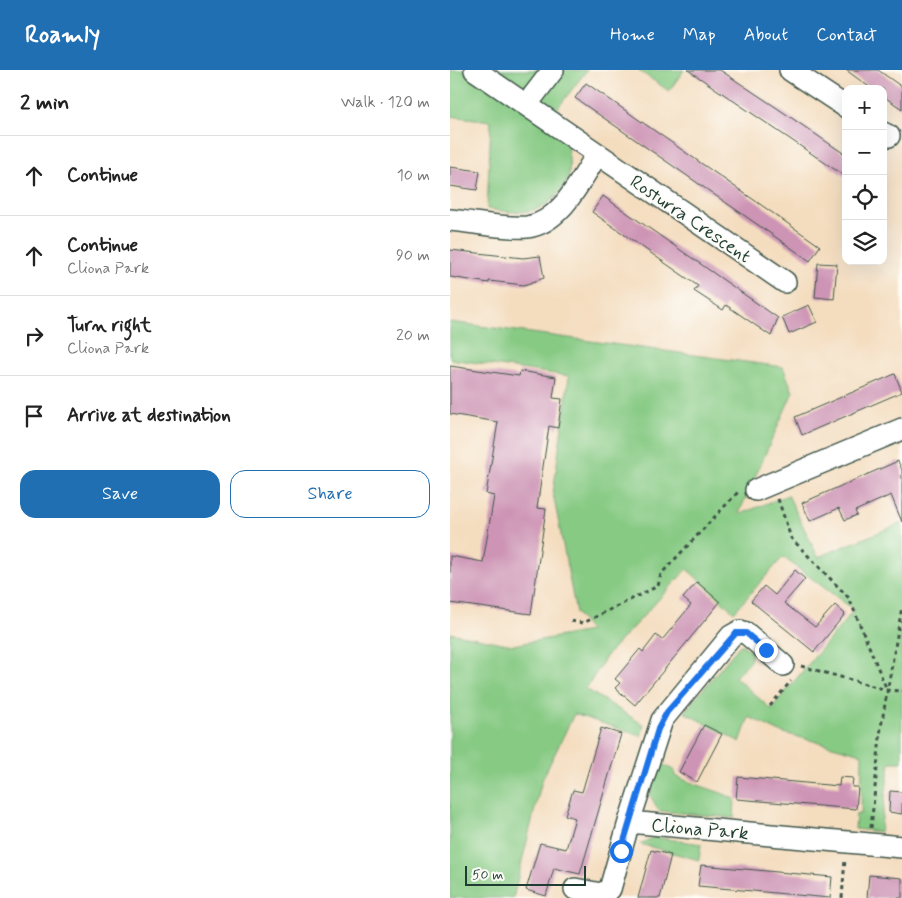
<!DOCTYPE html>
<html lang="en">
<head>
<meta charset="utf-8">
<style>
	body { margin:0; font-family:Mynerve,sans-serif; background:#f2f2f2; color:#222 }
	.controls { position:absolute; right:15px; top:15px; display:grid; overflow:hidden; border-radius:10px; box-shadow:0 5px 20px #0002 }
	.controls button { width:45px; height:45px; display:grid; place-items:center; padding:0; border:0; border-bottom:1px solid #e0e0e0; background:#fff; color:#222; font:25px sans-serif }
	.scale { position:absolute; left:15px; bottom:12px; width:121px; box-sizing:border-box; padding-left:5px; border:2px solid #1f3d34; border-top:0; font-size:14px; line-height:18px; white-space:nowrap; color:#1f3d34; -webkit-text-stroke:4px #fdfcf7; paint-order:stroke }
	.stop { position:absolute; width:15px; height:15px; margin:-11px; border:4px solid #1a73e8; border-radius:50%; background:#fff }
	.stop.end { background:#1a73e8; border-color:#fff; box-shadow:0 1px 5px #0008 }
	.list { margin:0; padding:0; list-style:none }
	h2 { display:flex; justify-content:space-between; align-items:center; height:65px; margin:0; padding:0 20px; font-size:21px }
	h2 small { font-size:16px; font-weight:400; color:#767676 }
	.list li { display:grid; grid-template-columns:32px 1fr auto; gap:15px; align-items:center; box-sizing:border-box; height:80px; padding:0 20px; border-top:1px solid #e0e0e0 }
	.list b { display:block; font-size:19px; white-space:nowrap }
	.list p { margin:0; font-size:16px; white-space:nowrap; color:#767676 }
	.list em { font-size:16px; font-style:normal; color:#767676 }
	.actions { display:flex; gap:10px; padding:15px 20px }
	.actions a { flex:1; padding:11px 0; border:1px solid #1f6fb2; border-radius:15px; text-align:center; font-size:18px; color:#1f6fb2 }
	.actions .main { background:#1f6fb2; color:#fff }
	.icon { flex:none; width:28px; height:28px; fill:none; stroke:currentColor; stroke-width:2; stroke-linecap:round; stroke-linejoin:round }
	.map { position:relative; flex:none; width:452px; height:828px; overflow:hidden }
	header { display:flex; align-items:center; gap:30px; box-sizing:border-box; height:70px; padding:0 25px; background:#1f6fb2; color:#fff }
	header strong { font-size:24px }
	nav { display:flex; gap:28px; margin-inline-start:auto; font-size:18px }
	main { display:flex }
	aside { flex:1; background:#fff }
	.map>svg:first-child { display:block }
</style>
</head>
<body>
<header>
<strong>Roamly</strong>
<nav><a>Home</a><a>Map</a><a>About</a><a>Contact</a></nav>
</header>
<main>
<aside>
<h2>2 min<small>Walk · 120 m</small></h2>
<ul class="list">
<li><svg class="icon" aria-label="ahead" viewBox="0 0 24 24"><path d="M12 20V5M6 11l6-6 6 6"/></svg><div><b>Continue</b></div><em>10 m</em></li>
<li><svg class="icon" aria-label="ahead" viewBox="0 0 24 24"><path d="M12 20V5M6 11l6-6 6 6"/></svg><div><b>Continue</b><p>Cliona Park</p></div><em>90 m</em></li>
<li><svg class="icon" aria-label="right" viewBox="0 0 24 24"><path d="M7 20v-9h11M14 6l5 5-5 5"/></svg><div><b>Turn right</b><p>Cliona Park</p></div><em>20 m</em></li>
<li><svg class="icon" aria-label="arrive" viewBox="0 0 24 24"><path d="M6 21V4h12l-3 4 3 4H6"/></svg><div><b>Arrive at destination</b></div></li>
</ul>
<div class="actions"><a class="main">Save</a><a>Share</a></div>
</aside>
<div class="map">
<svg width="452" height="828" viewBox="0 0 452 828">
	<rect width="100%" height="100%" fill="#fdfcf7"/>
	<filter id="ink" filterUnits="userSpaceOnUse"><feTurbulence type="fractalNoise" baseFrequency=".02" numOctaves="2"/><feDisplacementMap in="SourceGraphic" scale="10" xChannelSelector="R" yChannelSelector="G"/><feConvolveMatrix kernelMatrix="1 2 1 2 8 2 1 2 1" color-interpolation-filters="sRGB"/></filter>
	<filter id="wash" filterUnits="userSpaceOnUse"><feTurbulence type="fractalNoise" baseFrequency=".0096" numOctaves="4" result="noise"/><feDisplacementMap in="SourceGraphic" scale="20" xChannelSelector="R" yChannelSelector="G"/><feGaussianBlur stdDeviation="1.12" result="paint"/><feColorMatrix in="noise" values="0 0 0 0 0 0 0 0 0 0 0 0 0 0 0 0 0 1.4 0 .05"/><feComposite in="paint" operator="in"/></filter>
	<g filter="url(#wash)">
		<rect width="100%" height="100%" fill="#f4ddbf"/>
		<path fill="#87ca84" stroke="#53845c" d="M 0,0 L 137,0 L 107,39 C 112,59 122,84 119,104 C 118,112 113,118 108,124 C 87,147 65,143 37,139 L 41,51 L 0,46 Z
			M 188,0 L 234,0 L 219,21 Z
			M 0,252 L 333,297 L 343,322 L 288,445 L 338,425 L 368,487 L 452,453 L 452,692 L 440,692 L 430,762 L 405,759 L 406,744 L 411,744 L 412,684 L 330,662 L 299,647 L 290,672 L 234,642 L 290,575 L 293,575 L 302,582 L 300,591 L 285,607 L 321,639 L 404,540 L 333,487 L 284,542 L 237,499 L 157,585 L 136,619 L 194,655 L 191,666 L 124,644 L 92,710 L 63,828 L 0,828 L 0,563 L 63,575 L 140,561 L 126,543 L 103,423 L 119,306 L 0,289 Z
			M 210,693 L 225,701 L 224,705 C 245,716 265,719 285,729 L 284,748 L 209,741 L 200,725 Z
			M 204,767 L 251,774 L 249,790 L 190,774 Z"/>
		<g id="blocks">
			<path fill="#cd94b5" d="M 238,0 L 270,0 L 327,38 L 396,85 L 396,107 Z
				M 396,0 L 428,0 L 452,17 L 452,39 L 433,26 L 433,19 L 422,19 Z
				M 136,13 L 370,176 L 360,191 L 125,28 Z
				M 0,97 L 30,101 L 27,120 L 0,116 Z
				M 153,126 L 328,248 L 321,266 L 276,235 L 273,240 L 244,221 L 248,216 L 142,142 Z
				M 0,180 L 73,188 L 90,186 L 94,208 L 74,215 L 39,211 L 39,213 L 0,207 Z
				M 368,193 L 387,194 L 384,229 L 365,227 Z
				M 359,235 L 367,252 L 339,264 L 332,247 Z
				M 0,296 L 69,306 L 70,301 L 106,307 L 103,328 L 112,329 L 108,358 L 99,356 L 87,438 L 96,439 L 81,544 L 0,533 L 0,486 L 33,492 L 44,426 L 36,424 L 48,352 L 0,344 Z
				M 445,304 L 452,322 L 352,365 L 345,347 Z
				M 448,391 L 452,400 L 452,452 L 441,425 L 405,441 L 407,445 L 395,450 L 389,438 L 360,451 L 352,433 Z
				M 345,500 L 355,509 L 334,533 L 365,557 L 385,535 L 395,544 L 364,582 L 301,531 L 314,516 L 325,525 Z
				M 247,512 L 270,532 L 185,635 L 165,618 L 170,613 L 165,609 L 190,579 L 193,582 L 206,565 L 212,570 L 241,535 L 233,528 Z
				M 254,655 L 272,664 L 247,712 L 229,702 Z
				M 151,658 L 171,664 L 130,804 L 104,798 L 96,826 L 76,820 L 90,773 L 116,779 L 125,748 L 115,745 L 123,720 L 132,722 Z
				M 288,707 L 389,716 L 390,707 L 403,708 L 402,717 L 408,717 L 406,739 L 286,729 Z
				M 440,721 L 452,722 L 452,744 L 439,742 Z
				M 201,780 L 221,785 L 210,828 L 188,828 Z
				M 251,795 L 382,807 L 380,828 L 248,816 Z
				M 419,805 L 452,808 L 452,828 L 417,828 Z"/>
		</g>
	</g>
	<g filter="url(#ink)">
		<use href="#blocks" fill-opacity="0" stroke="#3f5549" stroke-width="1"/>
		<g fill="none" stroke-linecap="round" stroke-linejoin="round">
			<g stroke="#3f5549" stroke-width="24">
				<path id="minor" d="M 25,0 L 335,212
					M 340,0 L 396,37
					M 77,34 L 103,0
					M 433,63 L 439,66
					M 0,150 C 24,152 52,159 77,157 C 111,153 130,110 147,85
					M 306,420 L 452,359
					M 333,595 L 296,563 L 290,561 L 281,566 L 212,650 L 179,752 L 452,777
					M 125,819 L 151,824 L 160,819 L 179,752"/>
			</g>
			<path stroke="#3f5549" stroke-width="3" stroke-dasharray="4 4" stroke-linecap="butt" d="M 328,429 L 341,468 L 399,528 L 437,620
				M 121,551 L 133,553 L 208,516 L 211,504 L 289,421
				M 351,596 L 437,620 L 452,621
				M 320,636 L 341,611
				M 421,758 L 431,657 L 452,537
				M 392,828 L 395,789"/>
			<use href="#minor" stroke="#fff" stroke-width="21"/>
		</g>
	</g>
	<g fill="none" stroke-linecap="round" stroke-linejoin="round" filter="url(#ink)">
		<path stroke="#1a73e8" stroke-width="6" d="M 171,781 L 208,659 L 217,642 L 286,563 L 296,563 L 316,580"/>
	</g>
	<g text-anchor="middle" stroke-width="4" stroke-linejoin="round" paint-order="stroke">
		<g font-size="19" fill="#1f3d34" stroke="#fdfcf7">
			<text transform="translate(241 148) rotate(34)" y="7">Rosturra Crescent</text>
			<text transform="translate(250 758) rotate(5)" y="7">Cliona Park</text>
		</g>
	</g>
</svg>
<div class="controls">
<button>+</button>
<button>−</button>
<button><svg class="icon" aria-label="locate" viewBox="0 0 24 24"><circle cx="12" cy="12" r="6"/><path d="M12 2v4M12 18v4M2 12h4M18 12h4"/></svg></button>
<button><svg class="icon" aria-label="layers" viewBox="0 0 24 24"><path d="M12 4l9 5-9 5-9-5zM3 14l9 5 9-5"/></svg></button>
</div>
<div class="scale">50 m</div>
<div class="stop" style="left:171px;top:781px"></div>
<div class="stop end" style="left:316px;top:580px"></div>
</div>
</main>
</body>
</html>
